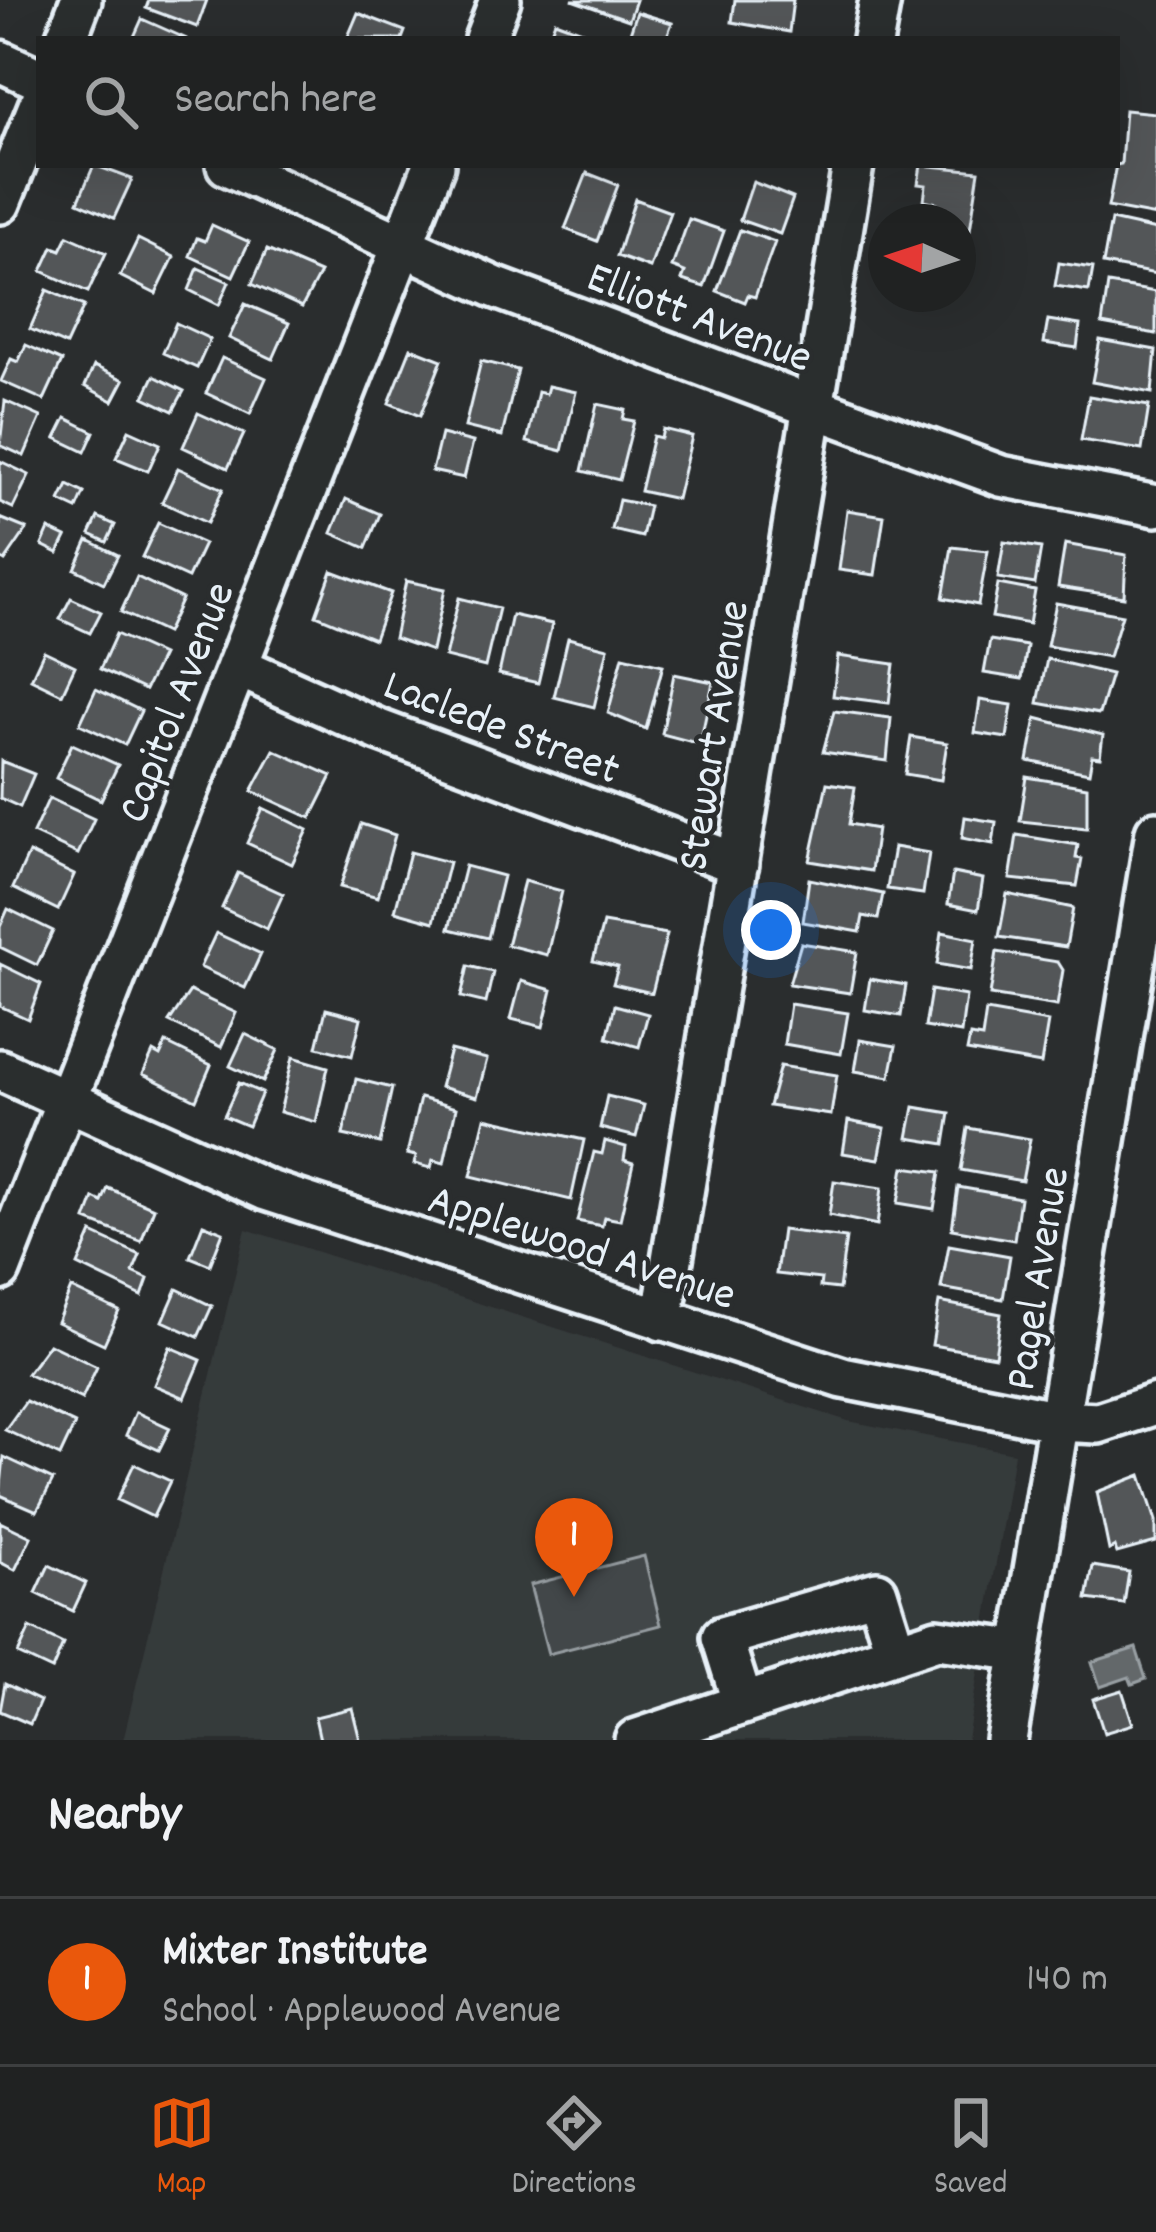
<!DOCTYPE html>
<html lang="en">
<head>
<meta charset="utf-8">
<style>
	body { margin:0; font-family:Dekko,sans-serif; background:#2d2f2f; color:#f1f3f6 }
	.compass { position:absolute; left:868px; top:204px; width:108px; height:108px; border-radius:50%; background:#202222; box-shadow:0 12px 48px #0002; rotate:273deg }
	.you { position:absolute; left:771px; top:930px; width:42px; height:42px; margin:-30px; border:9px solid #fff; border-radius:50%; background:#1a73e8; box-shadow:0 0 0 18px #1a73e833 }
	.badge { display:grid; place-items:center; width:78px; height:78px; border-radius:50%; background:#ea580c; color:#fff; font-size:39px; font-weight:700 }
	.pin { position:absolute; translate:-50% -99px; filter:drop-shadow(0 3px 6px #0008) }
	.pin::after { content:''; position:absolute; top:63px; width:42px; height:36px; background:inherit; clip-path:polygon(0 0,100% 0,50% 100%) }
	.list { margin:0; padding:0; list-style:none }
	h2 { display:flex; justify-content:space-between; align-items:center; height:156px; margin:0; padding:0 48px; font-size:51px }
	h2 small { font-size:39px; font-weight:400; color:#a2a4a5 }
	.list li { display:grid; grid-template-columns:78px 1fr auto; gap:36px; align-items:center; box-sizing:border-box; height:168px; padding:0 48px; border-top:3px solid #3d3f40 }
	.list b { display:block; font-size:45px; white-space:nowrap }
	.list p { margin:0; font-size:39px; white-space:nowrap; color:#a2a4a5 }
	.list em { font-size:39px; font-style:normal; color:#a2a4a5 }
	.icon { flex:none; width:66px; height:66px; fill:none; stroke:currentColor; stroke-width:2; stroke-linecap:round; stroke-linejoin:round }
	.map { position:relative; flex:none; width:1156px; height:1740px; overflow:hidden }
	.search { position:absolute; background:#202222; box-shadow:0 12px 48px #0002; left:36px; right:36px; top:36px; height:132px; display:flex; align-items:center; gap:30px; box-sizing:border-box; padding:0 42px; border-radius:0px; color:#a2a4a5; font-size:45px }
	.sheet { height:324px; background:#202222 }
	nav { display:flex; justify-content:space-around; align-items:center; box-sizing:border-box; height:168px; border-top:3px solid #3d3f40; background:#202222; font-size:33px; color:#a2a4a5 }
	nav a { display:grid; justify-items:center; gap:6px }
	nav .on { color:#ea580c }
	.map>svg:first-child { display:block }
</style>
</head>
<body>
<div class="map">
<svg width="1156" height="1740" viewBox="0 0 1156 1740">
	<rect width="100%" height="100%" fill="#2a2d2e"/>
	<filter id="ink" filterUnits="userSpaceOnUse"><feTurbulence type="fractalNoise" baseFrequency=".00833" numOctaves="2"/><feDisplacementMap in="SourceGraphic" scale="24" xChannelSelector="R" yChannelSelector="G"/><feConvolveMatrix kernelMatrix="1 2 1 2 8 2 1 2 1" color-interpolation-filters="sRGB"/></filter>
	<g filter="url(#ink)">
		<path fill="#363a3b" d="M 246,1229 L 848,1421 L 1014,1453 L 967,1740 L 123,1740 Z"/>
		<path fill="#424648" stroke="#959ca0" stroke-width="3" d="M 644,1556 L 661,1625 L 548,1654 L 530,1585 Z"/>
		<path fill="#63686b" stroke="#989fa3" stroke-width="3" d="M 1136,1648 L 1146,1679 L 1132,1684 L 1129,1677 L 1100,1687 L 1092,1662 Z"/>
		<path fill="#535759" stroke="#e8f1f8" stroke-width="3" d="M 149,0 L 207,0 L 197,27 L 146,8 Z
			M 572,0 L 636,0 L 629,20 Z
			M 735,0 L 793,0 L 789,32 L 732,22 Z
			M 637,12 L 672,23 L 666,39 L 628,39 Z
			M 358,13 L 405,31 L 402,39 L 347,39 Z
			M 142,19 L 187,39 L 133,39 Z
			M 555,21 L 604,39 L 548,39 Z
			M 1125,110 L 1156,113 L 1156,216 L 1108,207 L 1116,165 L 1121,164 Z
			M 94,165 L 132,179 L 114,218 L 78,202 Z
			M 921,165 L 979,171 L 970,230 L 958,228 L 958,222 L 934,222 L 937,203 L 924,200 L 926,185 L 918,184 Z
			M 587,173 L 618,185 L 597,241 L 565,229 Z
			M 753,182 L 793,198 L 780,234 L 740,220 Z
			M 635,199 L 670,212 L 650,268 L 617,256 Z
			M 689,219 L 724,231 L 704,287 L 682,280 L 685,272 L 672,267 Z
			M 1111,220 L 1156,230 L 1156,274 L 1103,264 Z
			M 212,225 L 249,242 L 233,276 L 190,256 L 197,238 L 205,241 Z
			M 740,230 L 775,242 L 755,297 L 748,295 L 745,302 L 717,291 Z
			M 68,236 L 106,253 L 88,292 L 42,271 L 53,247 L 61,250 Z
			M 138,239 L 174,257 L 156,294 L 120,276 Z
			M 267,250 L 320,273 L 302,307 L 252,284 Z
			M 1059,263 L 1093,268 L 1089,291 L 1055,286 Z
			M 198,268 L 229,282 L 219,305 L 189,290 Z
			M 1108,284 L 1156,292 L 1156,334 L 1102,324 Z
			M 47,290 L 84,306 L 66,345 L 30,329 Z
			M 245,304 L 289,323 L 273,359 L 229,338 Z
			M 1048,320 L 1080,325 L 1077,348 L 1044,343 Z
			M 176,323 L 210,339 L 197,368 L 163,353 Z
			M 1100,340 L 1156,350 L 1152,393 L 1092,382 Z
			M 26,345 L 62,361 L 44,400 L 1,381 L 11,359 L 18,362 Z
			M 411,348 L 442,360 L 420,416 L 389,403 Z
			M 222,358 L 266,378 L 250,414 L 206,393 Z
			M 481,361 L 518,370 L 502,436 L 465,427 Z
			M 94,366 L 124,380 L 113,401 L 85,386 Z
			M 154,376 L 184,391 L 173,411 L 144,397 Z
			M 548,386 L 576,392 L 562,451 L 527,442 L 538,392 L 546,394 Z
			M 1089,396 L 1149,406 L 1142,450 L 1081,440 Z
			M 5,401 L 41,417 L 24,456 L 0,445 Z
			M 597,404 L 625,410 L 623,419 L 634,421 L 619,480 L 582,471 Z
			M 198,413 L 244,434 L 228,468 L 183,447 Z
			M 66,418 L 94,432 L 85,452 L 56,438 Z
			M 663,429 L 692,436 L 677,499 L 640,491 L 653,436 L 661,438 Z
			M 129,430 L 160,444 L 148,471 L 116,458 Z
			M 441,434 L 473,442 L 464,478 L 432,471 Z
			M 0,461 L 29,475 L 13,508 L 0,502 Z
			M 178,468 L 223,489 L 207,523 L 162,502 Z
			M 68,485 L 84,493 L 77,509 L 60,501 Z
			M 346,499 L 380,514 L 366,548 L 332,533 Z
			M 619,500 L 649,506 L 642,537 L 612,530 Z
			M 847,510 L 884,516 L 875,575 L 839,570 Z
			M 98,517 L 115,525 L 107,542 L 90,534 Z
			M 0,518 L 27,529 L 5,561 L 0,558 Z
			M 158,523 L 204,544 L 188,578 L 142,557 Z
			M 49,529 L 66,537 L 58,553 L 42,545 Z
			M 88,540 L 118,555 L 104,583 L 75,569 Z
			M 1004,542 L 1041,548 L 1035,584 L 998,578 Z
			M 1065,544 L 1126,555 L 1124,597 L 1058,587 Z
			M 952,547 L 988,551 L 978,605 L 943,598 Z
			M 332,571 L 391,593 L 374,639 L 316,615 Z
			M 137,577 L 182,599 L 166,633 L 121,612 Z
			M 406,581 L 445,589 L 432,651 L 394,638 Z
			M 998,584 L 1035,591 L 1029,624 L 992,617 Z
			M 71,598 L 101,612 L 90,633 L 60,619 Z
			M 459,598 L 499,608 L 485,667 L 445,657 Z
			M 1056,603 L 1122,615 L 1109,657 L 1047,646 Z
			M 512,615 L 552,624 L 538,683 L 499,674 Z
			M 116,634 L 162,655 L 145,690 L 100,669 Z
			M 568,638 L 608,648 L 594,707 L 554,697 Z
			M 990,640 L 1027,646 L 1022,679 L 984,673 Z
			M 44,651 L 75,666 L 62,694 L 31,679 Z
			M 623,656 L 663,665 L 646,729 L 608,713 Z
			M 838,656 L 894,664 L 889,703 L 833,696 Z
			M 1047,659 L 1111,674 L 1099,714 L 1038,703 Z
			M 674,674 L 713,682 L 700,744 L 662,734 Z
			M 96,689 L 141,711 L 125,745 L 80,724 Z
			M 980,700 L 1012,705 L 1007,738 L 975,733 Z
			M 834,711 L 891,718 L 887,761 L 823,752 Z
			M 1036,718 L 1103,735 L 1100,757 L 1092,756 L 1089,773 L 1028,761 Z
			M 911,737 L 947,743 L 941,780 L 905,774 Z
			M 72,744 L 118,765 L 101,800 L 56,778 Z
			M 274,750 L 332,776 L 311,818 L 252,791 Z
			M 1,761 L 34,774 L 20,807 L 0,798 Z
			M 1027,777 L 1087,787 L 1087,828 L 1020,821 Z
			M 827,783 L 855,787 L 849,824 L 877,829 L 871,871 L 810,861 Z
			M 49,798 L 94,819 L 78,854 L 33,833 Z
			M 263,808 L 308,830 L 292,864 L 247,843 Z
			M 965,817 L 996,822 L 993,844 L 962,838 Z
			M 361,824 L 395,835 L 378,897 L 340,887 Z
			M 1017,835 L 1078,845 L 1076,858 L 1082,859 L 1077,886 L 1010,879 Z
			M 894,847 L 929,853 L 923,894 L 887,889 Z
			M 410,852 L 449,862 L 434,922 L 395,911 Z
			M 29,853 L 74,875 L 58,910 L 13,888 Z
			M 465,866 L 503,876 L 488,938 L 449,929 Z
			M 238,873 L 283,894 L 267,929 L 222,908 Z
			M 953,873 L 983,879 L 978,910 L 948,904 Z
			M 809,879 L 883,894 L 878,919 L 863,916 L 860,932 L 803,922 Z
			M 524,881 L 562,891 L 547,955 L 507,945 Z
			M 1007,894 L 1073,908 L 1066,947 L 999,937 Z
			M 8,909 L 53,931 L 37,965 L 0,947 L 0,927 Z
			M 603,923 L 667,934 L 652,993 L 613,984 L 618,967 L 593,961 Z
			M 942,932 L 976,939 L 971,970 L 937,964 Z
			M 216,933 L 261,954 L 245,988 L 200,967 Z
			M 801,943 L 857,952 L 850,993 L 789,984 Z
			M 997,952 L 1058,962 L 1063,970 L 1057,1006 L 990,995 Z
			M 0,964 L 41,984 L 28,1019 L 0,1006 Z
			M 468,966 L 493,972 L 486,1003 L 461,997 Z
			M 870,979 L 906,985 L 901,1016 L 865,1010 Z
			M 521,981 L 552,990 L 543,1027 L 511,1019 Z
			M 931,990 L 966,996 L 961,1033 L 925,1027 Z
			M 190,991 L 236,1013 L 221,1047 L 169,1022 Z
			M 790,1004 L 848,1013 L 841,1054 L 784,1044 Z
			M 615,1005 L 648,1014 L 639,1047 L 607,1038 Z
			M 326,1009 L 361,1018 L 352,1056 L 317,1047 Z
			M 986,1011 L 1048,1022 L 1041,1064 L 967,1051 L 970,1036 L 982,1038 Z
			M 245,1034 L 278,1050 L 263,1082 L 230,1066 Z
			M 860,1040 L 896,1046 L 890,1077 L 855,1071 Z
			M 166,1043 L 211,1065 L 196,1100 L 143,1074 L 153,1052 L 160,1056 Z
			M 450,1050 L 487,1059 L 477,1097 L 440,1087 Z
			M 293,1057 L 328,1067 L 316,1122 L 280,1112 Z
			M 780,1066 L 837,1075 L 831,1115 L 769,1106 Z
			M 356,1079 L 392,1088 L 380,1143 L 343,1135 Z
			M 239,1083 L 262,1093 L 248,1126 L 224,1116 Z
			M 607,1096 L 644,1105 L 636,1137 L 600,1128 Z
			M 420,1098 L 456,1108 L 444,1163 L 433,1160 L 431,1168 L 414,1164 L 416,1156 L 407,1154 Z
			M 914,1107 L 950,1113 L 945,1144 L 908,1138 Z
			M 485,1118 L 584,1140 L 571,1200 L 471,1176 Z
			M 848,1121 L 885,1128 L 879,1159 L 843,1153 Z
			M 968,1128 L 1030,1139 L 1022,1181 L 961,1170 Z
			M 605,1141 L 626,1147 L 624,1160 L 633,1163 L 620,1220 L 604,1217 L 602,1226 L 577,1221 L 594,1152 L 602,1154 Z
			M 904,1167 L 940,1172 L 934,1209 L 898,1203 Z
			M 834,1181 L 882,1188 L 877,1225 L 829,1215 Z
			M 958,1187 L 1020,1198 L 1014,1240 L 952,1229 Z
			M 108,1188 L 154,1208 L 141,1241 L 86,1220 L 94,1198 L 102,1202 Z
			M 203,1224 L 223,1232 L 210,1265 L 190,1257 Z
			M 782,1230 L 846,1238 L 839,1289 L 820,1287 L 821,1279 L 776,1274 Z
			M 92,1233 L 140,1255 L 133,1272 L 148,1279 L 142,1296 L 78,1265 Z
			M 949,1245 L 1010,1256 L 1003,1299 L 941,1288 Z
			M 71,1288 L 119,1311 L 104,1344 L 57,1322 Z
			M 177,1289 L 212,1306 L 198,1337 L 163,1321 Z
			M 939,1302 L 1001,1314 L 995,1356 L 932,1345 Z
			M 49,1344 L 97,1367 L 82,1399 L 27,1374 Z
			M 170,1347 L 201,1360 L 185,1398 L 154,1385 Z
			M 26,1401 L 75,1424 L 60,1456 L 5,1430 Z
			M 136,1412 L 170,1428 L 159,1450 L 126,1435 Z
			M 4,1457 L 53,1480 L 37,1511 L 0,1495 Z
			M 134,1464 L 170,1481 L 153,1517 L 117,1500 Z
			M 1141,1475 L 1156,1521 L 1156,1542 L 1117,1553 L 1115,1547 L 1109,1550 L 1097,1492 Z
			M 0,1522 L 31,1537 L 15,1570 L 0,1562 Z
			M 49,1565 L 86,1583 L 73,1611 L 36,1593 Z
			M 1093,1566 L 1129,1572 L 1124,1604 L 1087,1599 Z
			M 30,1628 L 63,1644 L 52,1670 L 18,1654 Z
			M 5,1684 L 40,1701 L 30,1724 L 0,1711 Z
			M 1122,1690 L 1133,1724 L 1104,1733 L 1093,1699 Z
			M 352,1708 L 360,1740 L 320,1740 L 315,1717 Z"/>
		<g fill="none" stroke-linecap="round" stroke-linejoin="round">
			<g stroke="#e8f1f8" stroke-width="48">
				<path id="minor" d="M 66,39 L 81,0
					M 485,39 L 500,0
					M 873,39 L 880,0
					M 0,61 L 39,79
					M 227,165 L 494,287 L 813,407 L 1001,476 L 1156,506
					M 0,203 L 39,106
					M 237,666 L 379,730 L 738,864
					M 0,1070 L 266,1190 L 843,1378 L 1059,1421 L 1098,1423 L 1156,1404
					M 0,1270 L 434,165
					M 662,1320 L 853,165
					M 743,1704 L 722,1637 L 877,1592 L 896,1653
					M 635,1740 L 937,1639 L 1021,1651
					M 1006,1740 L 1156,832"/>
			</g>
			<use href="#minor" stroke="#2a2d2e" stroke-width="39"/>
		</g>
	</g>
	<g text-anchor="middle" stroke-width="9" stroke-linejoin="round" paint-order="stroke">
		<g font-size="45" fill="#e8f1f8" stroke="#2a2d2e">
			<text transform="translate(701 314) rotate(21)" y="16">Elliott Avenue</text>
			<text transform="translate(173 701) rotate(-69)" y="16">Capitol Avenue</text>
			<text transform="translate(503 724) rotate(21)" y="16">Laclede Street</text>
			<text transform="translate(710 735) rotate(-81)" y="16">Stewart Avenue</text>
			<text transform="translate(583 1244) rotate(18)" y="16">Applewood Avenue</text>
			<text transform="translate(1034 1278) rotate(-81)" y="16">Pagel Avenue</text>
		</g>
	</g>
</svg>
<svg class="compass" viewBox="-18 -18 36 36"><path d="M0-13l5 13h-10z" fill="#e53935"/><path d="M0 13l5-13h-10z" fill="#a2a4a5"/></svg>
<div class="you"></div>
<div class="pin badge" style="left:574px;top:1597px">1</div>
<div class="search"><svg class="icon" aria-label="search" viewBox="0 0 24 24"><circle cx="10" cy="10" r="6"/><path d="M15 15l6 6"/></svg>Search here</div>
</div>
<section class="sheet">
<h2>Nearby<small></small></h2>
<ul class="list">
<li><span class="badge">1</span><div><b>Mixter Institute</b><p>School · Applewood Avenue</p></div><em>140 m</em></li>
</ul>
</section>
<nav>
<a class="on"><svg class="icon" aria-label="map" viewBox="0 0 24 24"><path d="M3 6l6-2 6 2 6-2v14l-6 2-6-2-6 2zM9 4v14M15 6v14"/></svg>Map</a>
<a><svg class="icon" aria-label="directions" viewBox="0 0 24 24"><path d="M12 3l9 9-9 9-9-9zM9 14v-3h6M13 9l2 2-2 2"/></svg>Directions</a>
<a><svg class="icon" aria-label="saved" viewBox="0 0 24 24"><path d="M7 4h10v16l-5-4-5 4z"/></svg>Saved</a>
</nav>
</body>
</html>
